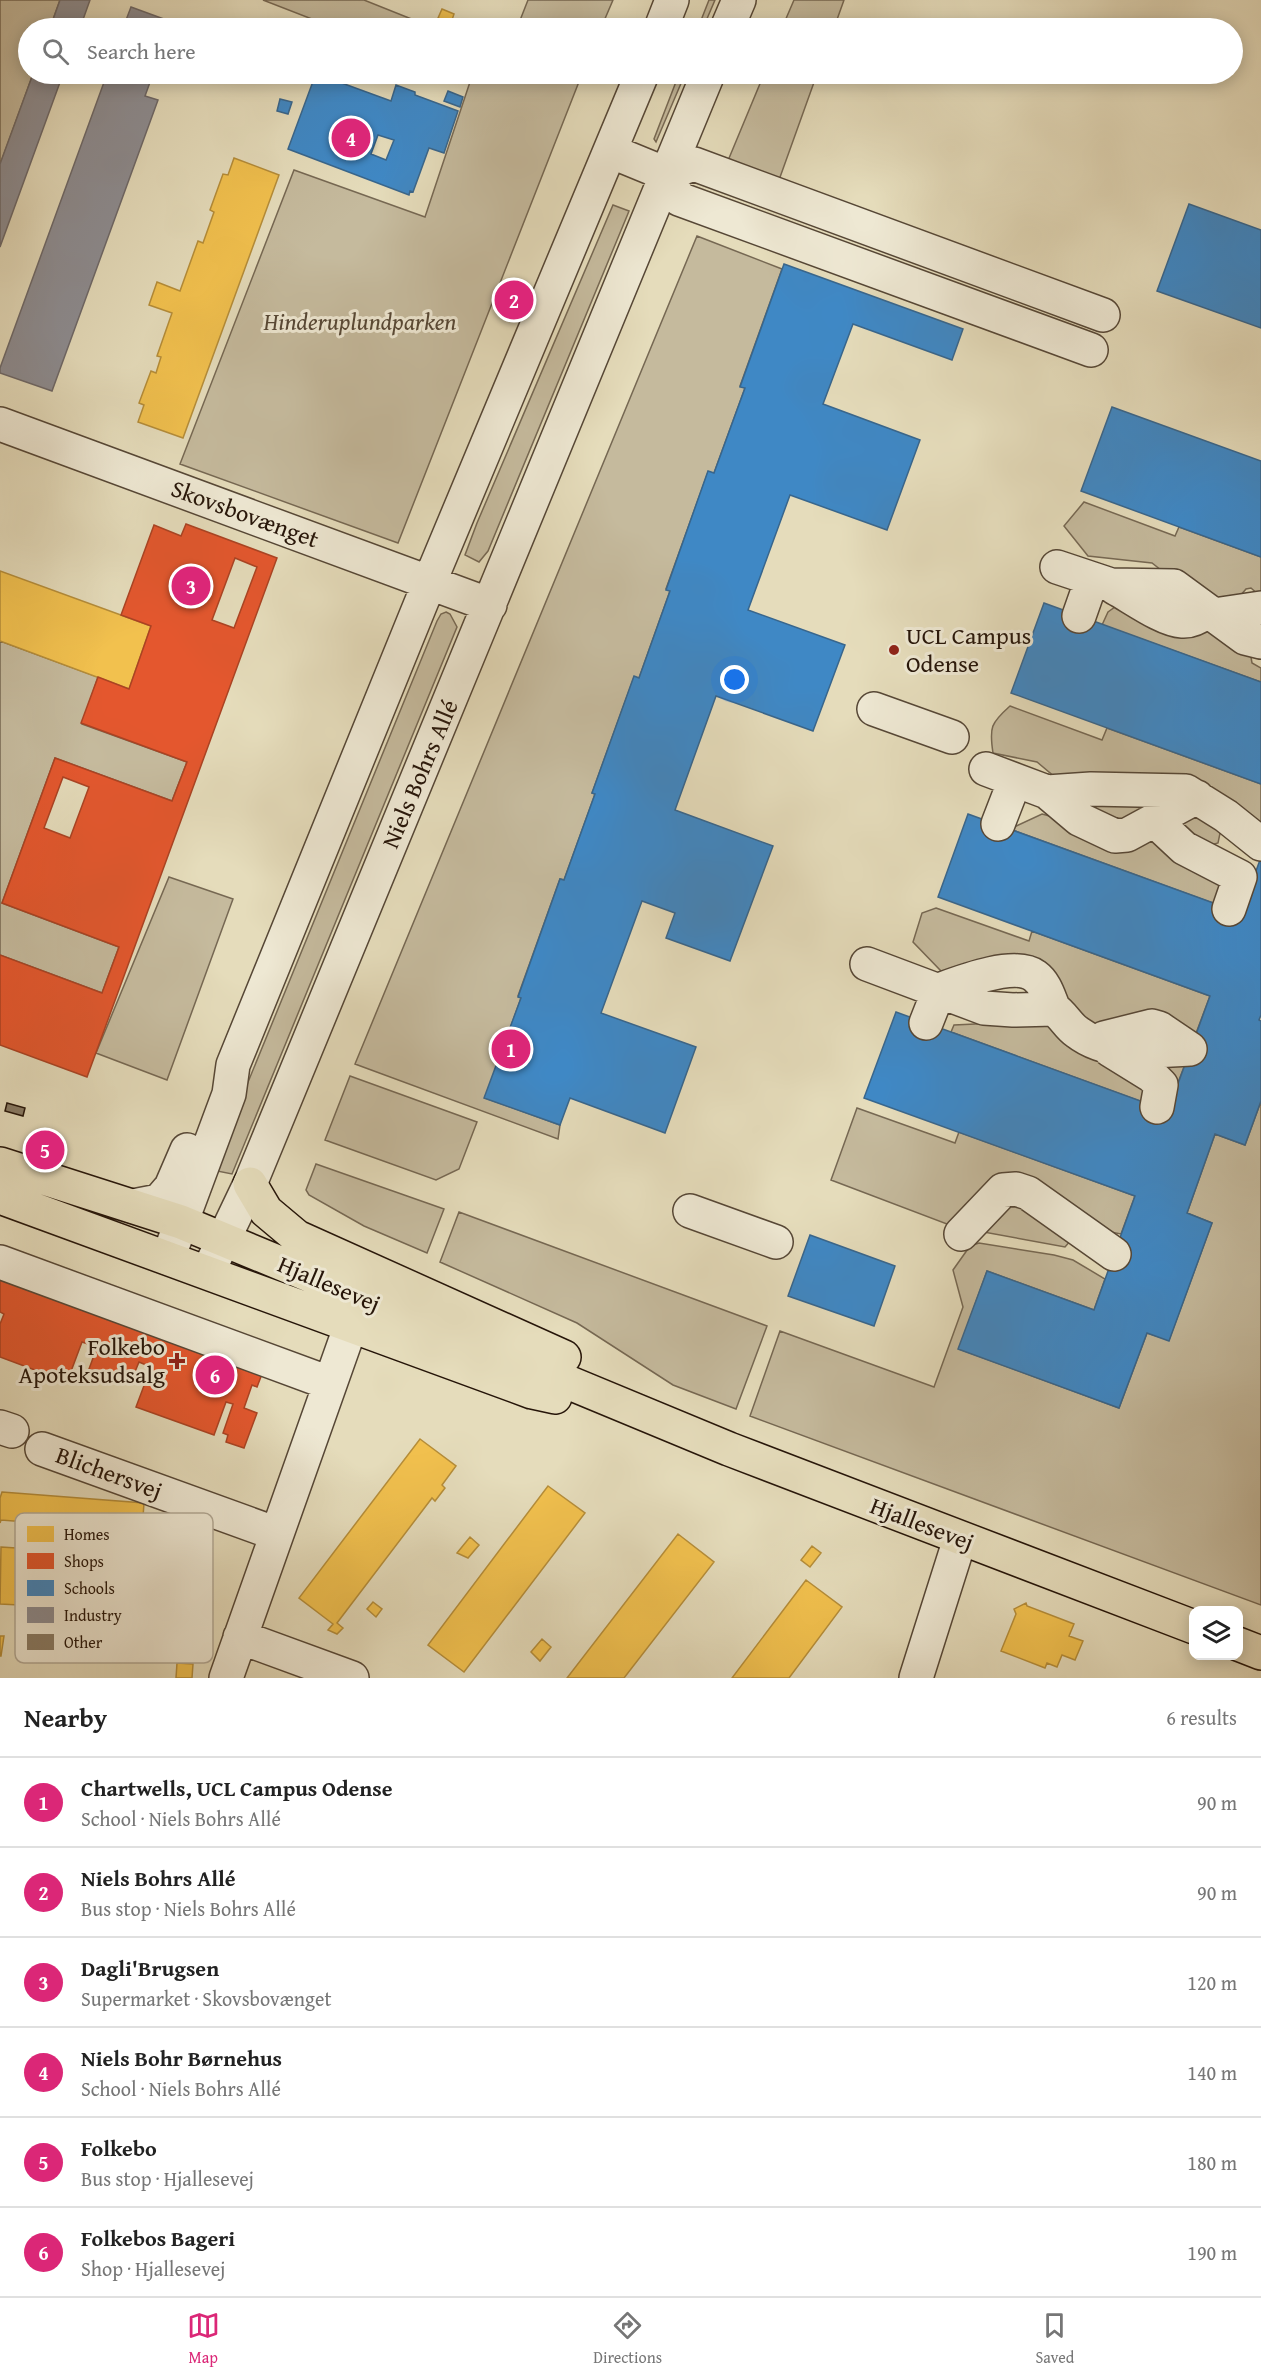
<!DOCTYPE html>
<html lang="en">
<head>
<meta charset="utf-8">
<style>
	body { margin:0; font-family:"Gentium Book Plus",serif; background:#f6f6f6; color:#222 }
	.controls { position:absolute; right:18px; bottom:18px; display:grid; overflow:hidden; border-radius:12px; box-shadow:0 3px 15px #0003 }
	.controls button { width:54px; height:54px; display:grid; place-items:center; padding:0; border:0; border-bottom:2px solid #e0e0e0; background:#fff; color:#222; font:30px sans-serif }
	.you { position:absolute; left:735px; top:680px; width:21px; height:21px; margin:-15px; border:4px solid #fff; border-radius:50%; background:#1a73e8; box-shadow:0 0 0 9px #1a73e833 }
	.badge { display:grid; place-items:center; width:39px; height:39px; border-radius:50%; background:#db2777; color:#fff; font-size:20px; font-weight:700 }
	.pin { position:absolute; translate:-50% -50%; border:3px solid #fff; box-shadow:0 2px 6px #0006 }
	.list { margin:0; padding:0; list-style:none }
	h2 { display:flex; justify-content:space-between; align-items:center; height:78px; margin:0; padding:0 24px; font-size:26px }
	h2 small { font-size:20px; font-weight:400; color:#767676 }
	.list li { display:grid; grid-template-columns:39px 1fr auto; gap:18px; align-items:center; box-sizing:border-box; height:90px; padding:0 24px; border-top:2px solid #e0e0e0 }
	.list b { display:block; font-size:22px; white-space:nowrap }
	.list p { margin:0; font-size:20px; white-space:nowrap; color:#767676 }
	.list em { font-size:20px; font-style:normal; color:#767676 }
	.icon { flex:none; width:33px; height:33px; fill:none; stroke:currentColor; stroke-width:2; stroke-linecap:round; stroke-linejoin:round }
	.map { position:relative; flex:none; width:1261px; height:1678px; overflow:hidden }
	.search { position:absolute; background:#fff; box-shadow:0 3px 15px #0003; left:18px; right:18px; top:18px; height:66px; display:flex; align-items:center; gap:15px; box-sizing:border-box; padding:0 21px; border-radius:33px; color:#767676; font-size:22px }
	.sheet { height:618px; background:#fff }
	nav { display:flex; justify-content:space-around; align-items:center; box-sizing:border-box; height:84px; border-top:2px solid #e0e0e0; background:#fff; font-size:16px; color:#767676 }
	nav a { display:grid; justify-items:center; gap:3px }
	nav .on { color:#db2777 }
	.map>svg:first-child { display:block }
</style>
</head>
<body>
<div class="map">
<svg width="1261" height="1678" viewBox="0 0 1261 1678">
	<rect width="100%" height="100%" fill="#e5dcbb"/>
	<filter id="stains"><feTurbulence type="fractalNoise" baseFrequency=".00333" numOctaves="4"/><feColorMatrix values="0 0 0 0 .2 0 0 0 0 .09 0 0 0 0 .02 0 0 0 .5 -.17"/></filter>
	<radialGradient id="worn" r=".72"><stop offset=".6" stop-color="#630" stop-opacity="0"/><stop offset="1" stop-color="#630" stop-opacity=".3"/></radialGradient>
	<path fill="#c5ba9d" stroke="#766853" stroke-width="1.5" d="M 0,0 L 60,0 L 50,28 L 28,28 L 28,74 L 33,74 L 0,165 Z
		M 263,0 L 364,0 L 434,28 L 335,28 Z
		M 528,0 L 613,0 L 601,28 L 517,28 Z
		M 709,0 L 715,0 L 703,28 L 698,28 Z
		M 794,0 L 844,0 L 834,28 L 782,28 Z
		M 450,74 L 582,74 L 398,543 L 180,464 L 294,170 L 425,217 L 470,82 Z
		M 679,74 L 685,74 L 656,142 L 654,139 Z
		M 764,74 L 817,74 L 779,180 L 990,256 L 988,262 L 727,163 Z
		M 613,205 L 629,211 L 627,216 L 488,551 L 479,562 L 465,555 L 477,523 Z
		M 697,236 L 782,269 L 740,386 L 745,388 L 714,473 L 708,472 L 666,589 L 670,591 L 639,678 L 634,677 L 592,793 L 595,794 L 564,880 L 560,879 L 518,996 L 521,998 L 485,1098 L 560,1125 L 558,1139 L 355,1064 Z
		M 1084,502 L 1175,536 L 1179,527 L 1261,557 L 1261,597 L 1251,588 L 1246,589 L 1240,596 L 1209,608 L 1152,563 L 1088,556 L 1064,526 Z
		M 1115,607 L 1201,620 L 1249,646 L 1252,663 L 1261,668 L 1261,682 L 1102,625 L 1108,612 Z
		M 446,612 L 450,614 L 457,627 L 232,1174 L 212,1170 L 437,621 L 441,614 Z
		M 0,641 L 98,677 L 82,724 L 187,762 L 172,801 L 55,758 L 2,903 L 119,947 L 102,993 L 0,955 Z
		M 1010,706 L 1102,740 L 1107,728 L 1261,784 L 1261,827 L 1055,777 L 1037,762 L 993,753 C 989,727 991,723 1010,706 Z
		M 1172,794 L 1127,831 L 1084,813 L 1091,800 Z
		M 1191,805 L 1223,819 L 1218,843 L 1211,845 L 1163,820 Z
		M 1042,814 L 1087,826 L 1147,828 L 1229,875 L 1218,905 L 1010,829 Z
		M 169,877 L 233,899 L 167,1080 L 96,1053 Z
		M 936,908 L 1029,941 L 1032,931 L 1210,996 L 1195,1036 L 1094,1036 L 1051,991 L 942,972 L 913,942 L 922,913 Z
		M 1046,1015 L 1149,1078 L 1145,1103 L 951,1032 L 954,1025 L 997,1023 Z
		M 1122,1053 L 1186,1062 L 1177,1085 L 1151,1073 Z
		M 350,1076 L 477,1122 L 459,1169 L 436,1180 L 325,1140 Z
		M 1261,1101 L 1261,1605 L 750,1416 L 780,1331 L 934,1387 L 963,1307 L 953,1270 L 970,1246 L 979,1243 L 1054,1255 L 1073,1260 L 1105,1279 L 1094,1310 L 987,1271 L 959,1349 L 1119,1408 L 1147,1333 L 1169,1340 L 1212,1223 L 1187,1213 L 1215,1134 L 1245,1145 Z
		M 857,1108 L 955,1143 L 959,1132 L 1135,1196 L 1121,1234 L 1079,1226 L 1028,1190 L 960,1229 L 831,1180 Z
		M 316,1164 L 444,1209 L 427,1253 L 364,1226 L 309,1195 L 306,1190 Z
		M 1002,1194 L 1072,1239 L 1065,1247 L 978,1231 Z
		M 459,1212 L 767,1326 L 736,1409 L 673,1385 L 577,1323 L 440,1262 Z"/>
	<path fill="#f2c14e" stroke="#b58d39" stroke-width="1.5" d="M 442,9 L 454,14 L 451,23 L 438,18 Z
		M 234,158 L 279,175 L 183,438 L 138,422 L 144,405 L 139,403 L 151,371 L 156,373 L 161,357 L 157,356 L 172,313 L 149,305 L 157,282 L 180,291 L 198,241 L 203,243 L 214,212 L 210,210 L 223,174 L 228,175 Z
		M 0,571 L 151,626 L 129,689 L 0,641 Z
		M 420,1439 L 456,1466 L 442,1485 L 445,1488 L 435,1501 L 432,1498 L 337,1623 L 343,1628 L 337,1634 L 328,1630 L 333,1624 L 299,1598 Z
		M 548,1486 L 585,1513 L 464,1672 L 428,1645 Z
		M 2,1492 L 144,1503 L 142,1531 L 1,1520 L 0,1523 L 0,1498 Z
		M 678,1534 L 714,1562 L 624,1678 L 567,1678 Z
		M 470,1537 L 479,1545 L 468,1558 L 457,1553 Z
		M 812,1546 L 821,1553 L 810,1567 L 801,1560 Z
		M 1,1547 L 200,1560 L 197,1605 L 20,1593 L 19,1605 L 0,1604 Z
		M 806,1580 L 842,1607 L 789,1678 L 732,1678 Z
		M 373,1602 L 382,1609 L 376,1617 L 367,1609 Z
		M 1026,1603 L 1027,1606 L 1074,1624 L 1069,1636 L 1083,1641 L 1075,1660 L 1062,1655 L 1057,1667 L 1047,1663 L 1045,1668 L 1001,1651 L 1016,1614 L 1014,1609 Z
		M 0,1636 L 4,1636 L 1,1656 L 0,1656 Z
		M 542,1639 L 551,1647 L 540,1661 L 531,1652 Z
		M 177,1663 L 193,1664 L 192,1678 L 176,1678 Z"/>
	<path fill="#e4572e" stroke="#ab4323" stroke-width="1.5" fill-rule="evenodd" d="M 186,524 L 277,558 L 87,1077 L 0,1045 L 0,955 L 102,993 L 119,947 L 2,903 L 55,758 L 172,801 L 187,762 L 81,723 L 98,677 L 129,689 L 151,626 L 121,615 L 154,525 L 181,536 ZM 235,558 L 257,567 L 234,628 L 212,620 ZM 63,777 L 89,787 L 70,838 L 44,828 Z
		M 0,1278 L 262,1374 L 257,1387 L 252,1385 L 244,1408 L 257,1413 L 244,1448 L 226,1442 L 228,1435 L 223,1433 L 233,1404 L 226,1402 L 214,1435 L 136,1407 L 151,1367 L 139,1362 L 130,1384 L 89,1369 L 97,1347 L 82,1342 L 67,1382 L 0,1357 L 0,1324 L 4,1314 L 0,1312 Z"/>
	<path fill="#3f88c5" stroke="#38668d" stroke-width="1.5" fill-rule="evenodd" d="M 315,76 L 327,80 L 328,78 L 391,101 L 396,85 L 415,92 L 415,95 L 458,111 L 444,153 L 429,148 L 413,192 L 410,191 L 409,195 L 288,149 ZM 378,135 L 394,140 L 386,160 L 371,154 Z
		M 448,91 L 463,97 L 460,107 L 444,101 Z
		M 280,99 L 292,102 L 288,114 L 277,111 Z
		M 1189,204 L 1261,230 L 1261,328 L 1157,291 Z
		M 784,264 L 963,329 L 952,360 L 853,324 L 823,404 L 920,440 L 887,530 L 790,495 L 748,610 L 845,645 L 813,731 L 716,696 L 675,810 L 773,846 L 730,961 L 666,938 L 675,913 L 642,901 L 601,1013 L 696,1047 L 665,1133 L 570,1098 L 560,1125 L 484,1098 L 521,998 L 518,997 L 560,879 L 564,880 L 595,794 L 592,793 L 634,676 L 639,678 L 670,591 L 666,590 L 708,471 L 714,473 L 745,388 L 740,387 Z
		M 1112,407 L 1261,461 L 1261,557 L 1081,491 Z
		M 1044,603 L 1261,682 L 1261,784 L 1011,693 Z
		M 968,814 L 1241,913 L 1261,857 L 1261,1015 L 1259,1020 L 1261,1021 L 1261,1101 L 1245,1145 L 1215,1134 L 1187,1213 L 1212,1223 L 1169,1341 L 1147,1333 L 1119,1408 L 958,1349 L 987,1271 L 1094,1310 L 1135,1196 L 864,1098 L 896,1012 L 1168,1111 L 1210,996 L 938,897 Z
		M 810,1235 L 895,1266 L 874,1326 L 788,1296 Z"/>
	<path fill="#8d8d92" stroke="#6e6969" stroke-width="1.5" d="M 60,0 L 90,0 L 80,28 L 50,28 Z
		M 131,7 L 172,22 L 170,28 L 123,28 Z
		M 33,74 L 63,74 L 0,247 L 0,164 Z
		M 107,74 L 153,74 L 145,96 L 158,100 L 52,391 L 0,373 L 0,368 Z"/>
	<path fill="#897c66" stroke="#261509" stroke-width="1.5" d="M 7,1103 L 25,1108 L 23,1116 L 5,1111 Z"/>
	<g fill="none" stroke-linecap="round" stroke-linejoin="round">
		<g stroke="#564736" stroke-width="36">
			<path id="minor" d="M 661,28 L 672,0
				M 727,28 L 739,0
				M 610,151 L 666,174 L 694,164 L 1103,315
				M 666,174 L 679,199 L 1091,350
				M 0,424 L 490,605
				M 1057,567 L 1111,585 L 1174,586 L 1245,638 L 1261,642
				M 1115,588 C 1132,597 1163,620 1182,621 C 1191,622 1201,616 1208,611
				M 1214,615 L 1261,608
				M 1079,616 L 1092,579
				M 874,709 L 952,737
				M 986,769 L 1047,792 L 1091,789 L 1186,791 L 1226,816 L 1261,844
				M 1047,792 L 1079,819 L 1115,836 L 1127,835 L 1197,797
				M 1154,820 L 1184,848 L 1240,877 L 1229,909
				M 998,824 L 1015,780
				M 867,964 L 984,1008 L 1013,1010 L 1054,1009 C 1063,1015 1068,1026 1077,1032 C 1108,1056 1154,1051 1190,1049
				M 926,1023 L 939,990 C 961,982 1015,961 1035,976 C 1046,984 1049,998 1054,1009
				M 1104,1038 L 1152,1026 L 1159,1028 L 1190,1049
				M 1110,1050 L 1152,1076 L 1161,1085 L 1157,1107
				M 133,1206 L 159,1201 L 171,1187 L 187,1150
				M 690,1211 L 776,1242
				M 961,1234 L 1003,1190 L 1016,1189 L 1028,1193 L 1114,1254
				M 168,1258 L 229,1094 L 233,1065 L 430,581 L 642,74
				M 0,1262 L 329,1383
				M 208,1272 L 250,1184 L 708,74
				M 0,1427 L 12,1431
				M 42,1449 L 277,1534
				M 240,1637 L 352,1678
				M 226,1678 L 351,1325
				M 916,1678 L 960,1539"/>
		</g>
		<g stroke="#261509" stroke-width="36">
			<path id="major" d="M 0,1164 L 181,1222 L 729,1449 L 1194,1627
				M 250,1184 L 266,1211 L 297,1237 L 564,1357
				M 0,1197 L 532,1392 L 555,1397
				M 1238,1644 L 1261,1653"/>
		</g>
		<use href="#minor" stroke="#eee8d3" stroke-width="33"/>
		<use href="#major" stroke="#e5dcbb" stroke-width="33"/>
	</g>
	<g fill="#8f2418" stroke="#eee8d3" stroke-width="2">
		<circle cx="894" cy="650" r="6"/>
		<path d="M174 1352h6v6h6v6h-6v6h-6v-6h-6v-6h6z"/>
	</g>
	<g text-anchor="middle" stroke-width="6" stroke-linejoin="round" paint-order="stroke">
		<g font-size="24" font-style="italic" fill="#564735" stroke="#eee8d3">
			<text x="360" y="330">Hinderuplundparken</text>
		</g>
		<g font-size="24" fill="#261509" stroke="#eee8d3">
			<text transform="translate(245 514) rotate(20)" y="8">Skovsbovænget</text>
			<text transform="translate(420 774) rotate(-67)" y="8">Niels Bohrs Allé</text>
			<text transform="translate(329 1284) rotate(23)" y="8">Hjallesevej</text>
			<text transform="translate(109 1473) rotate(20)" y="8">Blichersvej</text>
			<text transform="translate(922 1524) rotate(21)" y="8">Hjallesevej</text>
		</g>
		<g font-size="24" fill="#261509" stroke="#eee8d3" text-anchor="start">
			<text x="906" y="644">UCL Campus<tspan x="906" dy="28">Odense</tspan></text>
			<text x="165" y="1355" text-anchor="end">Folkebo<tspan x="165" dy="28">Apoteksudsalg</tspan></text>
		</g>
	</g>
	<rect x="15" y="1513" width="198" height="150" rx="9" fill="#eee8d3" stroke="#b2a996" stroke-width="1.5"/>
	<rect x="27" y="1526" width="27" height="16" fill="#f2c14e"/>
	<rect x="27" y="1553" width="27" height="16" fill="#e4572e"/>
	<rect x="27" y="1580" width="27" height="16" fill="#3f88c5"/>
	<rect x="27" y="1607" width="27" height="16" fill="#8d8d92"/>
	<rect x="27" y="1634" width="27" height="16" fill="#897c66"/>
	<g font-size="16" fill="#261509">
		<text x="64" y="1540">Homes</text>
		<text x="64" y="1567">Shops</text>
		<text x="64" y="1594">Schools</text>
		<text x="64" y="1621">Industry</text>
		<text x="64" y="1648">Other</text>
	</g>
	<rect width="100%" height="100%" filter="url(#stains)"/>
	<rect width="100%" height="100%" fill="url(#worn)"/>
</svg>
<div class="controls">
<button><svg class="icon" aria-label="layers" viewBox="0 0 24 24"><path d="M12 4l9 5-9 5-9-5zM3 14l9 5 9-5"/></svg></button>
</div>
<div class="you"></div>
<div class="pin badge" style="left:511px;top:1049px">1</div>
<div class="pin badge" style="left:514px;top:300px">2</div>
<div class="pin badge" style="left:191px;top:586px">3</div>
<div class="pin badge" style="left:351px;top:138px">4</div>
<div class="pin badge" style="left:45px;top:1150px">5</div>
<div class="pin badge" style="left:215px;top:1375px">6</div>
<div class="search"><svg class="icon" aria-label="search" viewBox="0 0 24 24"><circle cx="10" cy="10" r="6"/><path d="M15 15l6 6"/></svg>Search here</div>
</div>
<section class="sheet">
<h2>Nearby<small>6 results</small></h2>
<ul class="list">
<li><span class="badge">1</span><div><b>Chartwells, UCL Campus Odense</b><p>School · Niels Bohrs Allé</p></div><em>90 m</em></li>
<li><span class="badge">2</span><div><b>Niels Bohrs Allé</b><p>Bus stop · Niels Bohrs Allé</p></div><em>90 m</em></li>
<li><span class="badge">3</span><div><b>Dagli'Brugsen</b><p>Supermarket · Skovsbovænget</p></div><em>120 m</em></li>
<li><span class="badge">4</span><div><b>Niels Bohr Børnehus</b><p>School · Niels Bohrs Allé</p></div><em>140 m</em></li>
<li><span class="badge">5</span><div><b>Folkebo</b><p>Bus stop · Hjallesevej</p></div><em>180 m</em></li>
<li><span class="badge">6</span><div><b>Folkebos Bageri</b><p>Shop · Hjallesevej</p></div><em>190 m</em></li>
</ul>
</section>
<nav>
<a class="on"><svg class="icon" aria-label="map" viewBox="0 0 24 24"><path d="M3 6l6-2 6 2 6-2v14l-6 2-6-2-6 2zM9 4v14M15 6v14"/></svg>Map</a>
<a><svg class="icon" aria-label="directions" viewBox="0 0 24 24"><path d="M12 3l9 9-9 9-9-9zM9 14v-3h6M13 9l2 2-2 2"/></svg>Directions</a>
<a><svg class="icon" aria-label="saved" viewBox="0 0 24 24"><path d="M7 4h10v16l-5-4-5 4z"/></svg>Saved</a>
</nav>
</body>
</html>
